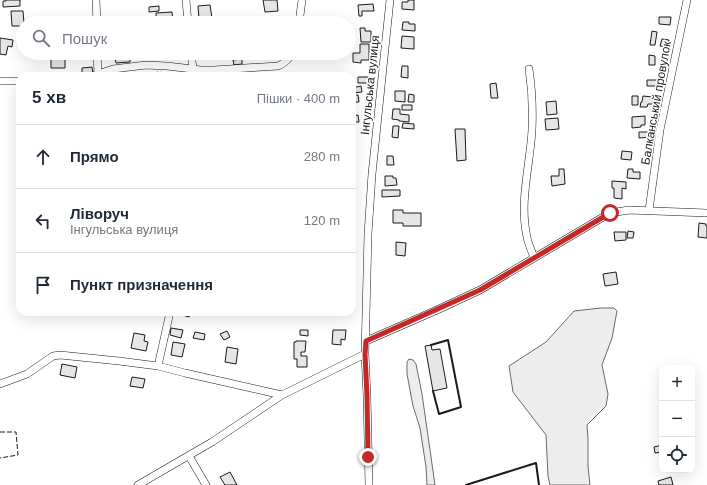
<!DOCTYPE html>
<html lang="uk">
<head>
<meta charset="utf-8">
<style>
	body { margin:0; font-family:Helvetica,sans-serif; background:#f2f2f3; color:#1f2937 }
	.controls { position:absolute; right:12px; bottom:12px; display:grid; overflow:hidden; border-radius:8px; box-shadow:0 4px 16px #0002 }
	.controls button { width:36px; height:36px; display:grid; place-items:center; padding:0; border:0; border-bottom:1px solid #e0e1e3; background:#fff; color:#1f2937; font:20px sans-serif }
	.stop { position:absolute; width:12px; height:12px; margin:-9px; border:3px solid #c62828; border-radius:50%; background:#fff }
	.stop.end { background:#c62828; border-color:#fff; box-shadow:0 1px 4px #0008 }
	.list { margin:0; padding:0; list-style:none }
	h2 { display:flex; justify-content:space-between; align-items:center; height:52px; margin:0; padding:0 16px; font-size:17px }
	h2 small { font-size:13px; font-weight:400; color:#747a83 }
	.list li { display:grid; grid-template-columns:26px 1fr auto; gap:12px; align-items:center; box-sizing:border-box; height:64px; padding:0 16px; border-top:1px solid #e0e1e3 }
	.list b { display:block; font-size:15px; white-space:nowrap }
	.list p { margin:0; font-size:13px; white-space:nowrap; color:#747a83 }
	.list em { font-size:13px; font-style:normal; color:#747a83 }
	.icon { flex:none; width:22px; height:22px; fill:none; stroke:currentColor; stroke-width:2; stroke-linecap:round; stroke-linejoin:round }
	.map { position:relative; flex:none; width:707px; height:485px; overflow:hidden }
	.search { position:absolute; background:#fff; box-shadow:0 4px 16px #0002; left:16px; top:16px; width:340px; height:44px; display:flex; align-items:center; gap:10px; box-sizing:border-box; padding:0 14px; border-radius:22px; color:#747a83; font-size:15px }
	.panel { position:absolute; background:#fff; box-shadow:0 4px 16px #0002; left:16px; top:72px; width:340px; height:244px; border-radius:12px }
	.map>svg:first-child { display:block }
</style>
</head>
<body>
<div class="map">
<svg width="707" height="485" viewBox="0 0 707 485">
	<rect width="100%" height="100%" fill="#fff"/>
	<path fill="#ededed" stroke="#6a6a6a" d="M 601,308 L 614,308 L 617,311 L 612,338 L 602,365 L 608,394 L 606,406 L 587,425 L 588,438 L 588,466 L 590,485 L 550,485 L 548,476 L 546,435 L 513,392 L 509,366 L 546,342 L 574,311 Z
		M 409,359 L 413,360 L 416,364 L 422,394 L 435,485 L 427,485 L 426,467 L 420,428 L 413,406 L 407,374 L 407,362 Z"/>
	<path fill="#e6e6e6" stroke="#1a1a1a" d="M 6,0 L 20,0 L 20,6 L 3,7 L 3,1 L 6,1 Z
		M 263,0 L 277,0 L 278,11 L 265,12 Z
		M 408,0 L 414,0 L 414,10 L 402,9 L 402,2 L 408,2 Z
		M 373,4 L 374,11 L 362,11 L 362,16 L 359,16 L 358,5 Z
		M 210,5 L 212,18 L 199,19 L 198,6 Z
		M 159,6 L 159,11 L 149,12 L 149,7 Z
		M 11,11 L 23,11 L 24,23 L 23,23 L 23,26 L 12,26 Z
		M 172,12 L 173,23 L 156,23 L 156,13 Z
		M 659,17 L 671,17 L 670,25 L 659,24 Z
		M 284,20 L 284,23 L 253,23 L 253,22 Z
		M 403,22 L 409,22 L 409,24 L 415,24 L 415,31 L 402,30 Z
		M 360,28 L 365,28 L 365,31 L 371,31 L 371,42 L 361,42 Z
		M 652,31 L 657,32 L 655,45 L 650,45 Z
		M 402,36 L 414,37 L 414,49 L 401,48 Z
		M 0,38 L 13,40 L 12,47 L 8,46 L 6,55 L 0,54 Z
		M 662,39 L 669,40 L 667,47 L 660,46 Z
		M 360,44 L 369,44 L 369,60 L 361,60 L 361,63 L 353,62 L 353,53 L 360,53 Z
		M 113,53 L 128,53 L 128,55 L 130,55 L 130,62 L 116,63 L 115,59 L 114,59 Z
		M 204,53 L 215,53 L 216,58 L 204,59 Z
		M 649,55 L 655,56 L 655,65 L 649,65 Z
		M 65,56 L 65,68 L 51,68 L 51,57 Z
		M 242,59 L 242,64 L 234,65 L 233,60 Z
		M 402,66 L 408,66 L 408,78 L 401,77 Z
		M 92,67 L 93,73 L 82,74 L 82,68 Z
		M 358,77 L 368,77 L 368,83 L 358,83 Z
		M 647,80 L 657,80 L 657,86 L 647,86 Z
		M 496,83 L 498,98 L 491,98 L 490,84 Z
		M 361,86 L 362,92 L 352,93 L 352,88 Z
		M 395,91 L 405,91 L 405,102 L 395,101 Z
		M 409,94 L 414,95 L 414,102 L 408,102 Z
		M 352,95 L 358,95 L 359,102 L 352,102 Z
		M 632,96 L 638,96 L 638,105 L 632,105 Z
		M 643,96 L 653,97 L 653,104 L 648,104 L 647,107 L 640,107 L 641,102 L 642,102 Z
		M 556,101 L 557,114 L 547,115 L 546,102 Z
		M 402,105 L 412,105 L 412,110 L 402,110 Z
		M 393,109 L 400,109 L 400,114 L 409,115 L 409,122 L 399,121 L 399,120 L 392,119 Z
		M 358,115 L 359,122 L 352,122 L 352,116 Z
		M 645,116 L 645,125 L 641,125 L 641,127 L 632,128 L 632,117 Z
		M 558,118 L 559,129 L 546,130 L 545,119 Z
		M 403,123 L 414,124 L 414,129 L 402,128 Z
		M 393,126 L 399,126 L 398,138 L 392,137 Z
		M 455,129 L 465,129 L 466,160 L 457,161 Z
		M 639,132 L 652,132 L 652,137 L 639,138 Z
		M 622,151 L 632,152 L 631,160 L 621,159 Z
		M 387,156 L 393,156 L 394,165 L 387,165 Z
		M 559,169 L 564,169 L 565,184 L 552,186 L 551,176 L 559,176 Z
		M 628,169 L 633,169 L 633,172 L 640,172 L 640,179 L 627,178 Z
		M 385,176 L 393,176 L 393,178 L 396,178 L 397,185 L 385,186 Z
		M 612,181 L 626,182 L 626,189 L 622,188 L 622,199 L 614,198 L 614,188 L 612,188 Z
		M 382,190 L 400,190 L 400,196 L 382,197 Z
		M 393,210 L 403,210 L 403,213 L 421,213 L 421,226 L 403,226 L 403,223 L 393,223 Z
		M 699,223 L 706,224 L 706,226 L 707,226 L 707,238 L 698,237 Z
		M 628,231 L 634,232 L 633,238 L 627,238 Z
		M 614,232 L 626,232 L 626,240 L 615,241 Z
		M 396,242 L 406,243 L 405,256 L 396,255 Z
		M 616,272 L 618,284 L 605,286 L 603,274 Z
		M 179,312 L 191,312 L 189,317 L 179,314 Z
		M 171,328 L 183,330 L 181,338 L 170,335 Z
		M 300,330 L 308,330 L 308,336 L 300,335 Z
		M 333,330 L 346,330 L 345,340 L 341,339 L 341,345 L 332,344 Z
		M 227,331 L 230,337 L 224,340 L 220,334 Z
		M 195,332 L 205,334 L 204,340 L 193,338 Z
		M 134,333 L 145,335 L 144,341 L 148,342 L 146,351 L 131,348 Z
		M 296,341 L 306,341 L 305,352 L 301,352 L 301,356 L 307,356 L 307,367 L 297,367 L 297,359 L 294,359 L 294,342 L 296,342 Z
		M 173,342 L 185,344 L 182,357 L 171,355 Z
		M 431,345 L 432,350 L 440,349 L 447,388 L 433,391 L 425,346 Z
		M 227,347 L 238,349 L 236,364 L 225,362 Z
		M 62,364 L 77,367 L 75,378 L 60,375 Z
		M 132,377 L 145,379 L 143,388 L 130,386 Z
		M 662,445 L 662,452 L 655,453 L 654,447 Z
		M 230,472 L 237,485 L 225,485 L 220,477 Z
		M 671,477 L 673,485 L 659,485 L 658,481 Z"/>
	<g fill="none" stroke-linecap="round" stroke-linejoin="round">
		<g stroke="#1a1a1a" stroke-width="8">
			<path id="minor" d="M 96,0 L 97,23
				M 186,0 L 188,23
				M 299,23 L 302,0
				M 97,53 L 98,74
				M 191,53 L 193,69
				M 529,69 C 532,89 533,109 532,130 C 530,166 519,202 527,237 C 528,244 532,251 534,258
				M 92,76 L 113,69 L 146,65 L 167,66 L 201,70 L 214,70 L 278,66 C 285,63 289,60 292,53
				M 0,81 L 20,81
				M 649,210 L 660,130 L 687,0
				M 366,341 L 437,310 L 480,290 L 610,213 L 629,210 L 707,213
				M 158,366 L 170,312
				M 0,384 L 27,374 L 53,356 L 60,355 L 119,361 L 158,366 L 185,373 L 282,395 L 365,354
				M 189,456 L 206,485
				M 138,485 L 212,442 L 282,395
				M 369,485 L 367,396 L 365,354 L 368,234 L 372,174 L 390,0"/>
		</g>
		<use href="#minor" stroke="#fff" stroke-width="7"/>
		<path stroke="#1a1a1a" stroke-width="1" stroke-dasharray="5 2" stroke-linecap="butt" d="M 156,76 L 157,72 L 196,76
			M 0,432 L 16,432 L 18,455 L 0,458"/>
		<path stroke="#1a1a1a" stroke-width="2" d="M 431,345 L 448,340 L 461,407 L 439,414 L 433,391
			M 466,485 L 536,463 L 539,485"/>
	</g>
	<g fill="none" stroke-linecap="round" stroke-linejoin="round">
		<path stroke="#c62828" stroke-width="5" d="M 368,457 L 367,396 L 365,354 L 366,341 L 480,290 L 610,213"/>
	</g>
	<g text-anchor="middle" stroke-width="3" stroke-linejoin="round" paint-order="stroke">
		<g font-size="12" fill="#1a1a1a" stroke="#fff">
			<text transform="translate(370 85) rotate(-84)" y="4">Інгульська вулиця</text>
			<text transform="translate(656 103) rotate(-80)" y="4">Балканський провулок</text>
		</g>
	</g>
</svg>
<div class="controls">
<button>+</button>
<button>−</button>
<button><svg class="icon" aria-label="locate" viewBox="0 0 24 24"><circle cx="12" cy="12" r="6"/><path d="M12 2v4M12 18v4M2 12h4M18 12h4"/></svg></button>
</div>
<div class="stop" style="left:610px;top:213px"></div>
<div class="stop end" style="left:368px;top:457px"></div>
<div class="search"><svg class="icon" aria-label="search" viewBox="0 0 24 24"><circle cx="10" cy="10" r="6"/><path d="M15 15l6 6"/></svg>Пошук</div>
<section class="panel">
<h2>5 хв<small>Пішки · 400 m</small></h2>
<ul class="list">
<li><svg class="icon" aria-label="ahead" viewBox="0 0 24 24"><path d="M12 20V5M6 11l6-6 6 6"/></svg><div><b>Прямо</b></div><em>280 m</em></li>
<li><svg class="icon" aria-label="left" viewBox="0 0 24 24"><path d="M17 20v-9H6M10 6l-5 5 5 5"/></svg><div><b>Ліворуч</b><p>Інгульська вулиця</p></div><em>120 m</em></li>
<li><svg class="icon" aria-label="arrive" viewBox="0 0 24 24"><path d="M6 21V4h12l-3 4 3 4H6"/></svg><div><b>Пункт призначення</b></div></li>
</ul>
</section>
</div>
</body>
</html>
